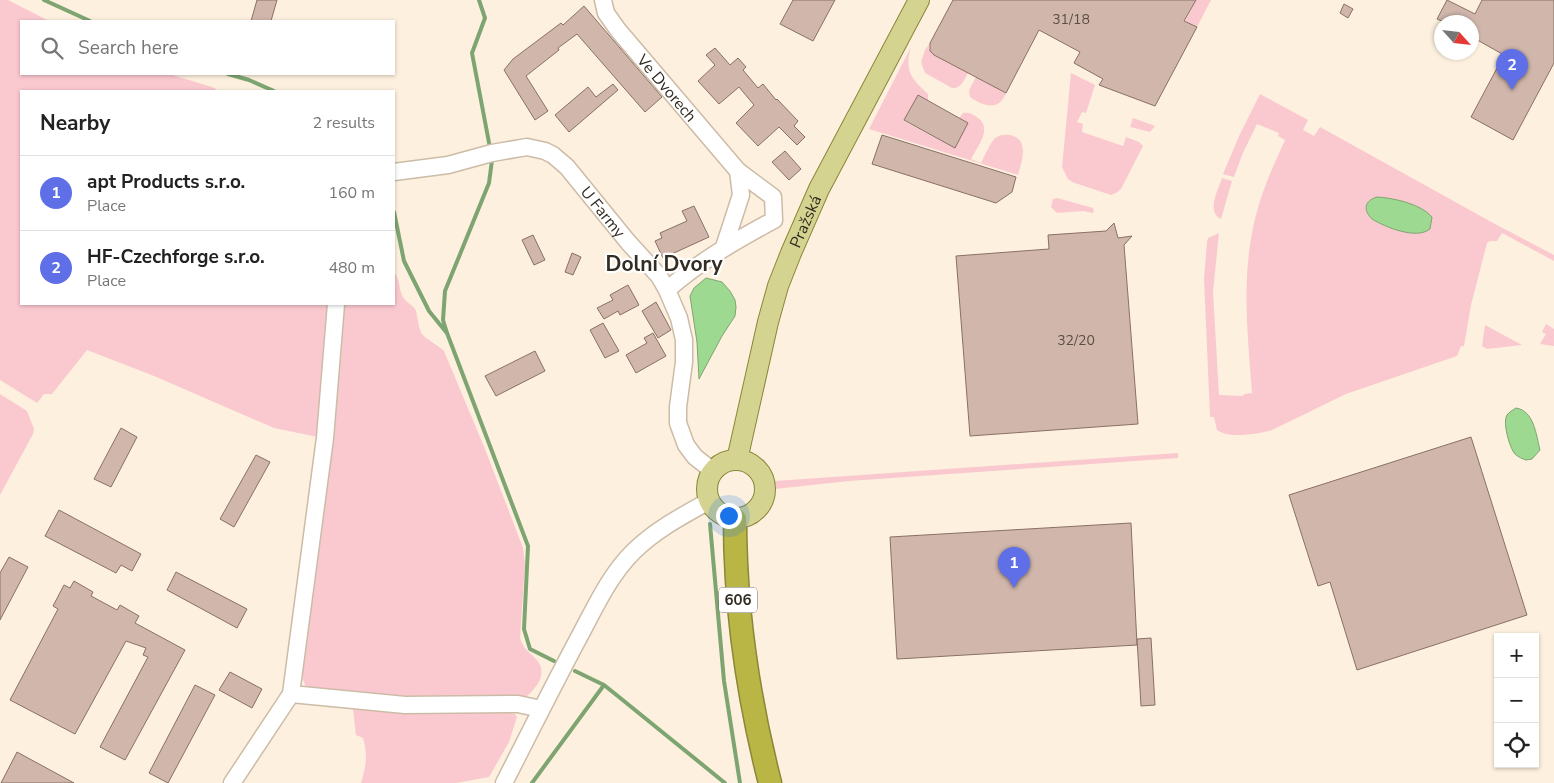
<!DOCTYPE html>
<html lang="en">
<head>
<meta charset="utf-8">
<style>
	body { margin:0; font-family:"Nunito Sans",sans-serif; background:#f6f6f6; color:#222 }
	.controls { position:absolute; right:15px; bottom:15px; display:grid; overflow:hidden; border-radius:0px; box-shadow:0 1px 4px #0004 }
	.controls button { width:45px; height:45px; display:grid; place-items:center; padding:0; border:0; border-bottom:1px solid #e0e0e0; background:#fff; color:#222; font:25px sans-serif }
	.compass { position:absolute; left:1434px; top:15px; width:45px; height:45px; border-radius:50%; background:#fff; box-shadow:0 1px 4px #0004; rotate:117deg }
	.you { position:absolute; left:728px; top:515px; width:18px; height:18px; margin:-12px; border:4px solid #fff; border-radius:50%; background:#1a73e8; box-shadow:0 0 0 8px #1a73e833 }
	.badge { display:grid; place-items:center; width:32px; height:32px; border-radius:50%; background:#5e6fe7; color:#fff; font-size:16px; font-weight:700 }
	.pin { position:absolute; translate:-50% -41px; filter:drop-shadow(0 1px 2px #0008) }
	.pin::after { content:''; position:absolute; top:26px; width:18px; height:15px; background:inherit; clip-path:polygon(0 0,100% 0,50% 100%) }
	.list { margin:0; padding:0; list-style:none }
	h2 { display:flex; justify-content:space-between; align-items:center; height:65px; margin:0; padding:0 20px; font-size:21px }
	h2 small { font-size:16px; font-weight:400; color:#767676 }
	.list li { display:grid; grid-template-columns:32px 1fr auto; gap:15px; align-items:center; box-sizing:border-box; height:75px; padding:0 20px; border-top:1px solid #e0e0e0 }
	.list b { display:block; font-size:19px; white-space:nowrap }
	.list p { margin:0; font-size:16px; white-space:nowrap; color:#767676 }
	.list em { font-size:16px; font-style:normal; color:#767676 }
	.icon { flex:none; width:28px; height:28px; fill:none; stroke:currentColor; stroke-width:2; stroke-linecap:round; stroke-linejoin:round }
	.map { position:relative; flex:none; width:1554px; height:783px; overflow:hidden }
	.search { position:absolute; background:#fff; box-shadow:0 1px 4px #0004; left:20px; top:20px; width:375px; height:55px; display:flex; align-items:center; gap:12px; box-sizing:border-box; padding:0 18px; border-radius:0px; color:#767676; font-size:19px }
	.panel { position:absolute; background:#fff; box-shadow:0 1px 4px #0004; left:20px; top:90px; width:375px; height:215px; border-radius:0px }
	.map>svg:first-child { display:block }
</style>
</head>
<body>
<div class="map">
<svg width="1554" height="783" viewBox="0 0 1554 783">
	<rect width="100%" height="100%" fill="#fdf0de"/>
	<path fill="#fac9cf" d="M 0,0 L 8,0 L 49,21 L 21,21 L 21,74 L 169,74 L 212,87 L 219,91 L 21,91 L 21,304 L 330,304 L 318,437 L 274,428 L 154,376 L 87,350 L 52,394 L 44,394 L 37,403 L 0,380 Z
		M 1196,0 L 1211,0 L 1197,27 L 1185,21 Z
		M 930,43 L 929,49 L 934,55 L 968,73 C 964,80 961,89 952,88 L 925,73 L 921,62 L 925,50 Z
		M 911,47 C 904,71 911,78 928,94 L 928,101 L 918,96 L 904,121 L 955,148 L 968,123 L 959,118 L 963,113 C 969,112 973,114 978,118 C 993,129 977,147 971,159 L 981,163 C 985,155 989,145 995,138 C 999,135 1005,134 1010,135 C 1031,140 1021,163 1018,175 L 869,129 Z
		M 1071,73 L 1095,85 L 1086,113 L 1082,112 L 1077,122 L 1083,124 L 1082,132 L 1123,146 L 1126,137 L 1139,142 L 1143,146 L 1121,189 L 1116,193 L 1111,195 L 1072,182 L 1068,179 L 1062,167 Z
		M 976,77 L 1006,93 C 999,112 983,106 970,97 L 969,90 Z
		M 1260,94 L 1308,120 L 1303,130 L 1314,136 L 1320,127 L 1495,224 L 1554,255 L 1554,261 L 1502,233 L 1497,241 L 1490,241 L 1487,243 L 1471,305 L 1464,346 L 1461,346 L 1457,356 L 1346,394 L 1272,430 C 1258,434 1229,439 1217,430 L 1214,417 L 1210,417 L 1204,279 L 1207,242 L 1208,238 L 1219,233 L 1213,292 L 1219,395 L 1243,396 L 1244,394 L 1252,393 C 1248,340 1242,285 1252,233 C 1258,200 1271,170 1285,140 L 1278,136 L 1279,133 L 1257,124 L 1242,155 L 1234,177 L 1223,174 L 1240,134 Z
		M 1133,118 L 1155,126 L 1150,132 L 1130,127 Z
		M 1222,178 L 1232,181 L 1221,219 C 1206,212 1218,190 1222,178 Z
		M 1057,198 L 1093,208 L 1094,210 L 1093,213 L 1083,211 L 1057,213 L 1051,207 L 1053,199 Z
		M 394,272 C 401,281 398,288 403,297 C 406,303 414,305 416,311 C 418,318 418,327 422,334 C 428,341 437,344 444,351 L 485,449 L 523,548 L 525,564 L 520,638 C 525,653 534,654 539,663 C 547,677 534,690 525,698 L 398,700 L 306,687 L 302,677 L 340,327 L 345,304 L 394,304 Z
		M 1546,324 L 1554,329 L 1554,346 L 1540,344 L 1546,334 L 1542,332 Z
		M 1485,325 L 1522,345 L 1487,349 L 1482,346 Z
		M 0,394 L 27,411 L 34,429 L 33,434 L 0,495 Z
		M 1178,453 L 1178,458 L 849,481 L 775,489 L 775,481 Z
		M 353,709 L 503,710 L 515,714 L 517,717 L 509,742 L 489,777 L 456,783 L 361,783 C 366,766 368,756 363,738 L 356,735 Z"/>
	<path fill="#9ed992" stroke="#7ea571" d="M 1377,197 C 1394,198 1421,204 1432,217 L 1430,229 C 1416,240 1385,227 1372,219 C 1363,210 1364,201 1377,197 Z
		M 706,278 L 722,282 L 730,291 L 735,300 L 736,307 L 735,316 L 722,336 L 699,379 L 697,342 L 690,296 L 694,288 Z
		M 1516,408 C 1534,411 1536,434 1540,450 L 1532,459 L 1526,460 C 1523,459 1518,457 1515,454 C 1510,449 1502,422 1507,415 C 1509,412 1513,410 1516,408 Z"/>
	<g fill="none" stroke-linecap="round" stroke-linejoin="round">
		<path stroke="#7ea571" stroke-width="4" d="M 44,0 L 90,21
			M 479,0 L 485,18 L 472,53 L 490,148
			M 228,74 L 249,80 L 274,91
			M 492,160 L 489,183 L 445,291 L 443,320 L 447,333 L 528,546 L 524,629 L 530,649 L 554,661
			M 394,212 L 404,261 L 429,311 L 446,332
			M 710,524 L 724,681 L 740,783
			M 575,671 L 604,685 L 619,697 L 725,783
			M 532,783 L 604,685"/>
	</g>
	<path fill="#d0b6ab" stroke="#897067" d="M 257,0 L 277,0 L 271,21 L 251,21 Z
		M 793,0 L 835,0 L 813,41 L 780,24 Z
		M 953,0 L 1196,0 L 1184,21 L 1197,27 L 1155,106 L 1099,85 L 1103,79 L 1074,63 L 1080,52 L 1039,30 L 1006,93 L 934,55 L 930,51 L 930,43 Z
		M 1447,0 L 1475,14 L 1482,0 L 1554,0 L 1554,63 L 1513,140 L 1471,117 L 1504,55 L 1472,37 L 1472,22 L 1444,22 L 1437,19 Z
		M 1344,4 L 1353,9 L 1348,18 L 1340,13 Z
		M 584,6 L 662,97 L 645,112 L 577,34 L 558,48 L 559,50 L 526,76 L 548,111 L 535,120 L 504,70 L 513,59 L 561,23 L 563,25 Z
		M 715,48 L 730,65 L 738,58 L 746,67 L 743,70 L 758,88 L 763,84 L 776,100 L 777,99 L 798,121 L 794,126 L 805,137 L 797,145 L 779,127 L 758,146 L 736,123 L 754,105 L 739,87 L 719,104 L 698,81 L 715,65 L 706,55 Z
		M 613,84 L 618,90 L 569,132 L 555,115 L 588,87 L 596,97 Z
		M 918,95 L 968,123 L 955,148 L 904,120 Z
		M 882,135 L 1016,177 L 1012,192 L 996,203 L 872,164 Z
		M 785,151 L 801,169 L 789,180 L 772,162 Z
		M 694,206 L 709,237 L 663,258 L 655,241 L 662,238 L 660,233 L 687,221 L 682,211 Z
		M 1114,223 L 1118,238 L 1132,236 L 1124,245 L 1138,424 L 970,436 L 956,256 L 1049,249 L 1048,235 L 1106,231 Z
		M 533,235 L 545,260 L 534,265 L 522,240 Z
		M 572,253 L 581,257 L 573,275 L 565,272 Z
		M 628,285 L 639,305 L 620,315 L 618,311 L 604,319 L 597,308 L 613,300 L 610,295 Z
		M 656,302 L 671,330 L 658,338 L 642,311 Z
		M 603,323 L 619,351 L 605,358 L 590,330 Z
		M 653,333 L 666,356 L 636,373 L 626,355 L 647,343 L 644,338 Z
		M 535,351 L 545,371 L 496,396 L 485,376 Z
		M 121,428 L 137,437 L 111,487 L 94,479 Z
		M 1471,437 L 1527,615 L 1357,670 L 1330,582 L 1318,586 L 1289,495 Z
		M 256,455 L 270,462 L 234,527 L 220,519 Z
		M 59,510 L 141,554 L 132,571 L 121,565 L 116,573 L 45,536 Z
		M 1131,523 L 1137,645 L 897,659 L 890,537 Z
		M 9,557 L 28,567 L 0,620 L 0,573 Z
		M 176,572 L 247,609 L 237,628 L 167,590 Z
		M 74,581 L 93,592 L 91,596 L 117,610 L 120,605 L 139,616 L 135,623 L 185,650 L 125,760 L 100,747 L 148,657 L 143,655 L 146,648 L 126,641 L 75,734 L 10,700 L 58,609 L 53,606 L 64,585 L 70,588 Z
		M 1151,638 L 1155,705 L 1141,706 L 1137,639 Z
		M 230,672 L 262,689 L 252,708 L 219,690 Z
		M 195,685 L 215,695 L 168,783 L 149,773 Z
		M 17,752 L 74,783 L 1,783 Z"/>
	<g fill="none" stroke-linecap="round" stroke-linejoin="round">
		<g stroke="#ccbca7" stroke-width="19">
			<g id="minor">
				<path id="s1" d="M 603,0 L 606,13 L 618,30 L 738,171"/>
				<path id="s2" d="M 394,172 L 448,165 L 492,153 L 527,147 L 545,151 L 553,155 L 567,167 L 628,242 L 659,276 L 667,290 L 679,318 L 684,340 L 684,362 L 678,407 L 678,423 L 686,445 L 695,457 L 713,471"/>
				<path d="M 667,290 C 700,261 735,241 774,220 L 773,197 L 738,171 L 741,195 L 724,247"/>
				<path d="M 291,694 L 405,705 L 518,704 L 541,709"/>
				<path d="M 232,783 L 291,694 L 325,438 L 336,304"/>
				<path d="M 504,783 C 528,736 552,688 577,641 C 594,610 608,577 633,552 C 655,530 682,516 709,501"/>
			</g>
		</g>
		<g stroke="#8a863a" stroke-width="22">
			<g id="major">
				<circle cx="736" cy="489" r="29"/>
				<path id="s3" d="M 737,460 L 768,322 L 778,286 L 791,253 L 819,189 L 919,0"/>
			</g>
		</g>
		<g stroke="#8a863a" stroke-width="25">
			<path id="highway" d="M 735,519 C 735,608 748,697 770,783"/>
		</g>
		<use href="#minor" stroke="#fff" stroke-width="16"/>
		<use href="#major" stroke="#d5d390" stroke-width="20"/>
		<use href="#highway" stroke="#b9b646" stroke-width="22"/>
	</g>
	<g text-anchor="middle" stroke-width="4.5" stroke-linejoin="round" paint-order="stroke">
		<g font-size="14" fill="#5a4e45">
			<text x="1071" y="24">31/18</text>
			<text x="1076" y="345">32/20</text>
		</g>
		<rect fill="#fff" stroke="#706b65" stroke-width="1" x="719" y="587.5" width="38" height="25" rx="4"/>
		<g font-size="15" font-weight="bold" fill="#322c23">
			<text x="738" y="605">606</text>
		</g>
		<g font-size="16" fill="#322c23" stroke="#fff">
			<text dy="6" stroke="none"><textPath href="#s1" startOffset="110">Ve Dvorech</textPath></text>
			<text dy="6" stroke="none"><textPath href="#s2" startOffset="239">U Farmy</textPath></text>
			<text dy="6" stroke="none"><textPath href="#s3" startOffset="249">Pražská</textPath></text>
		</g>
		<g font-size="21" font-weight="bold" fill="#322c23" stroke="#fff">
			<text x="664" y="271">Dolní Dvory</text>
		</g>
	</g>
</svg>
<div class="controls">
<button>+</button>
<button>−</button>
<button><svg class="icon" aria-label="locate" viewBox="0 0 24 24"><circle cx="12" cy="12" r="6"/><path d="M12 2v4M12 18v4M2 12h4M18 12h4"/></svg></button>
</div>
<svg class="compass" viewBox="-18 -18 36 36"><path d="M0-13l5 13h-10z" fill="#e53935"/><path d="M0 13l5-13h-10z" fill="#767676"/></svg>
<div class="you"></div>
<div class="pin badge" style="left:1014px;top:588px">1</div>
<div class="pin badge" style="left:1512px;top:90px">2</div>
<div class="search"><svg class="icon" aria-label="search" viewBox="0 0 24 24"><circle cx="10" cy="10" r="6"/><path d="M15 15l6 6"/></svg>Search here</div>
<section class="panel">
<h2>Nearby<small>2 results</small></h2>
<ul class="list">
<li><span class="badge">1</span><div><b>apt Products s.r.o.</b><p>Place</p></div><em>160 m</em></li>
<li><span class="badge">2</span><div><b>HF-Czechforge s.r.o.</b><p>Place</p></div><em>480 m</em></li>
</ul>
</section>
</div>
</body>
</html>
